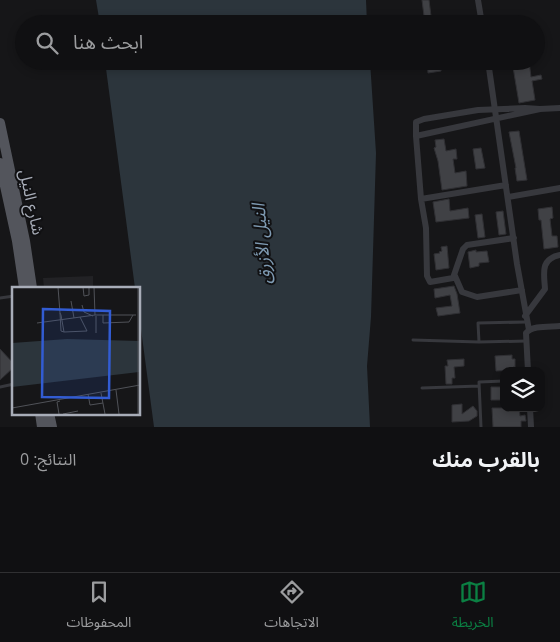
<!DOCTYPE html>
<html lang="ar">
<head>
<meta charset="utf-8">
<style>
	body { margin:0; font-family:"Open Sans","Noto Sans Arabic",sans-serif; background:#19191b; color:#f1f3f6; direction:rtl }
	.controls { position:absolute; right:15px; bottom:15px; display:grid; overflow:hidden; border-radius:10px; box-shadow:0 2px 8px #0003 }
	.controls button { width:45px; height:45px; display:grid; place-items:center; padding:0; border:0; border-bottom:1px solid #303032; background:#101012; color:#f1f3f6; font:25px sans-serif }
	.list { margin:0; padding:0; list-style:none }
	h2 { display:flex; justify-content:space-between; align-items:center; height:65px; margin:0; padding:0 20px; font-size:21px }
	h2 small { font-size:16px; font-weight:400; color:#9c9d9f }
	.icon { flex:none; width:28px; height:28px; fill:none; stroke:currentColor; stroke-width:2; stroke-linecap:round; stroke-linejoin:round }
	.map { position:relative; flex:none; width:560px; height:427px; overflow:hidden; direction:ltr }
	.search { position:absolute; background:#101012; box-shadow:0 2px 8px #0003; left:15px; right:15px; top:15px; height:55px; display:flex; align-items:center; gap:12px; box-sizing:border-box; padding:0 18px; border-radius:28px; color:#9c9d9f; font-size:19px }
	.sheet { height:145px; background:#101012 }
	nav { display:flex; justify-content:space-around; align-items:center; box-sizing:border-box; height:70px; border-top:1px solid #303032; background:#101012; font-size:14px; color:#9c9d9f }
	nav a { display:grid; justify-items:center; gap:2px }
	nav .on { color:#0b8043 }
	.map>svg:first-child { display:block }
</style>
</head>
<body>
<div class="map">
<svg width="560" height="427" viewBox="0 0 560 427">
	<rect width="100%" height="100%" fill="#161618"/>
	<path fill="#222225" d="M 93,276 L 93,288 L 44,288 L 43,278 Z"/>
	<path fill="#2c353c" d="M 96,0 L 366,0 L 367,24 L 100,24 Z
		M 105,61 L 370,61 L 376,153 L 371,317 L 367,366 L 370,427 L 154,427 L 139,314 L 139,288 L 135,288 Z"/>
	<path fill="#404145" stroke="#303034" d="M 422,0 L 429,0 L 432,24 L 425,24 Z
		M 427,61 L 451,61 L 451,64 L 441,65 L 441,71 L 428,73 Z
		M 512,61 L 529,61 L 531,77 L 541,75 L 542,79 L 532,81 L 535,100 L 519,103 Z
		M 519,131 L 527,180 L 517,181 L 515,168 L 516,168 L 509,132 Z
		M 444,139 L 446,151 L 456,149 L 457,159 L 453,159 L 455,173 L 466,171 L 467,186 L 442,190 L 438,161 L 434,148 L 436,147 L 435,140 Z
		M 481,148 L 485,168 L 476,169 L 473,149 Z
		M 449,199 L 450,211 L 468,208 L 469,218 L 436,222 L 433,202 Z
		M 552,207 L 553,218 L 550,219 L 552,236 L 557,236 L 558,247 L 544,249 L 541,220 L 539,220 L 538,209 Z
		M 503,211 L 506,234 L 499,235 L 496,212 Z
		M 482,214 L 485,237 L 478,238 L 475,215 Z
		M 447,246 L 449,268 L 436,270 L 434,254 L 440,253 L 439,252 L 442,251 L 441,247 Z
		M 476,250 L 476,252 L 487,251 L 489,262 L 479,263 L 479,266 L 470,268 L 468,252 Z
		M 454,286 L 457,294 L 460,313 L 438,316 L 436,308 L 452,306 L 450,295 L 435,298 L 434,289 Z
		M 0,349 L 14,364 L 14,367 L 0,380 Z
		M 512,355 L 512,359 L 515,359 L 515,367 L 513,367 L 513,370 L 496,371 L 495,356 Z
		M 464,359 L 464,366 L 454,367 L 455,378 L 452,378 L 452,384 L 446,384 L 445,366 L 448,366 L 447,360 Z
		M 491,387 L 502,387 L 504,400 L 491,400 Z
		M 462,404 L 462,414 L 473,406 L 477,411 L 477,416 L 469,421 L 452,422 L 452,405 Z
		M 492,408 L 519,408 L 520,416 L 525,415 L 526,421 L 521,421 L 521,427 L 493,427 Z"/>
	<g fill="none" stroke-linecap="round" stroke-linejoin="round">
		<path stroke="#37383d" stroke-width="3" d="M 0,298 L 14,296
			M 413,340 L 479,342 L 526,341
			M 479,342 L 478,323 L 526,322
			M 0,387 L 14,384
			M 422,388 L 479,386
			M 481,427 L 479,382 L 504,381"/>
		<path stroke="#37383d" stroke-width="6" d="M 478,0 L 482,24
			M 488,61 L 517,264 L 529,330
			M 525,108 L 540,109 L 416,136 L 416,122 L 424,119 L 478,110 Z
			M 540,109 L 560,108
			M 416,136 L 421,199 L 426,228 L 427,276 L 430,282 L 453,278 L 463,249 L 467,245 L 514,238
			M 508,197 L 560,188
			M 421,199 L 506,185
			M 455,276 L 462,292 L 477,297 L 522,290
			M 525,316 L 545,289 C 544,273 540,259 560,255
			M 528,371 L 526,333 C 532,325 550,327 560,326
			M 530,408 L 531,427"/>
		<path stroke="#53555c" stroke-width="10" d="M 0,123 L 25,241 L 32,288
			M 0,163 L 17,241 L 24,288
			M 40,413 L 42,427
			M 49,413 L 52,427"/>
	</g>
	<g text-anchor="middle" stroke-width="4" stroke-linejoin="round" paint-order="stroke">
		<g font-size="16" fill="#a8adb8" stroke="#111113">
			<text transform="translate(32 202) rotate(78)" y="6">شارع النيل</text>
		</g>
		<g font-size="18" font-style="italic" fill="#7f9bb3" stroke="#111113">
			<text transform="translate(262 244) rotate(-95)" y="6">النيل الأزرق</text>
		</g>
	</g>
	<g transform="translate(12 287)">
		<rect width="128" height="128" fill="#161618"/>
		<path d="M 55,52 L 127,54 L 127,85 L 0,100 L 0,56 Z" fill="#2c353c"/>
		<path fill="none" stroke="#505258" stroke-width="1" d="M 46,0 L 48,26M 71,0 L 72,9 L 77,8 L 77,0M 82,0 L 83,28 L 124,28M 59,14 L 62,31M 70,18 L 72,25 L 81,29M 48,26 L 49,28 L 52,45 L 49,44 ZM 91,28 L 91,36 L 117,35 L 121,28M 68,30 L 75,44M 25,36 L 83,28M 52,45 L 75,44M 84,46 L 84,29M 104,103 L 107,127M 89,106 L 93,127M 76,107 L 78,118 L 91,116M 0,121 L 128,98M 47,127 L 45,115 L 48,114M 51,127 L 66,124M 126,127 L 126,0"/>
		<path fill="#325cd3" fill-opacity="0.15" stroke="#325cd3" stroke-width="2.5" d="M 31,22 L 98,24 L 97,111 L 30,110 Z"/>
		<rect width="128" height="128" fill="none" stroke="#a8adb8" stroke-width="2.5"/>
	</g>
</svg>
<div class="controls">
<button><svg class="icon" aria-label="layers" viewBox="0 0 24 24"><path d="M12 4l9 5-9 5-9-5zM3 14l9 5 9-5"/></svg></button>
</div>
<div class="search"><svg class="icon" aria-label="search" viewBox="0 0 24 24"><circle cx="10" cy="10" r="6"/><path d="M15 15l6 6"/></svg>ابحث هنا</div>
</div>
<section class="sheet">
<h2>بالقرب منك<small>النتائج: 0</small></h2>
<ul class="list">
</ul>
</section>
<nav>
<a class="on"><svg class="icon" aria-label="map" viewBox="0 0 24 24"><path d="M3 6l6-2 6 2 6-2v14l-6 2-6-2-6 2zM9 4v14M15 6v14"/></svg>الخريطة</a>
<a><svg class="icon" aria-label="directions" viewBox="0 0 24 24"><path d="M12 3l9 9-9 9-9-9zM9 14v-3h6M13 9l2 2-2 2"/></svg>الاتجاهات</a>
<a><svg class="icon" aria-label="saved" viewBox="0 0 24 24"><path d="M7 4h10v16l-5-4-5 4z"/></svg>المحفوظات</a>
</nav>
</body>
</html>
